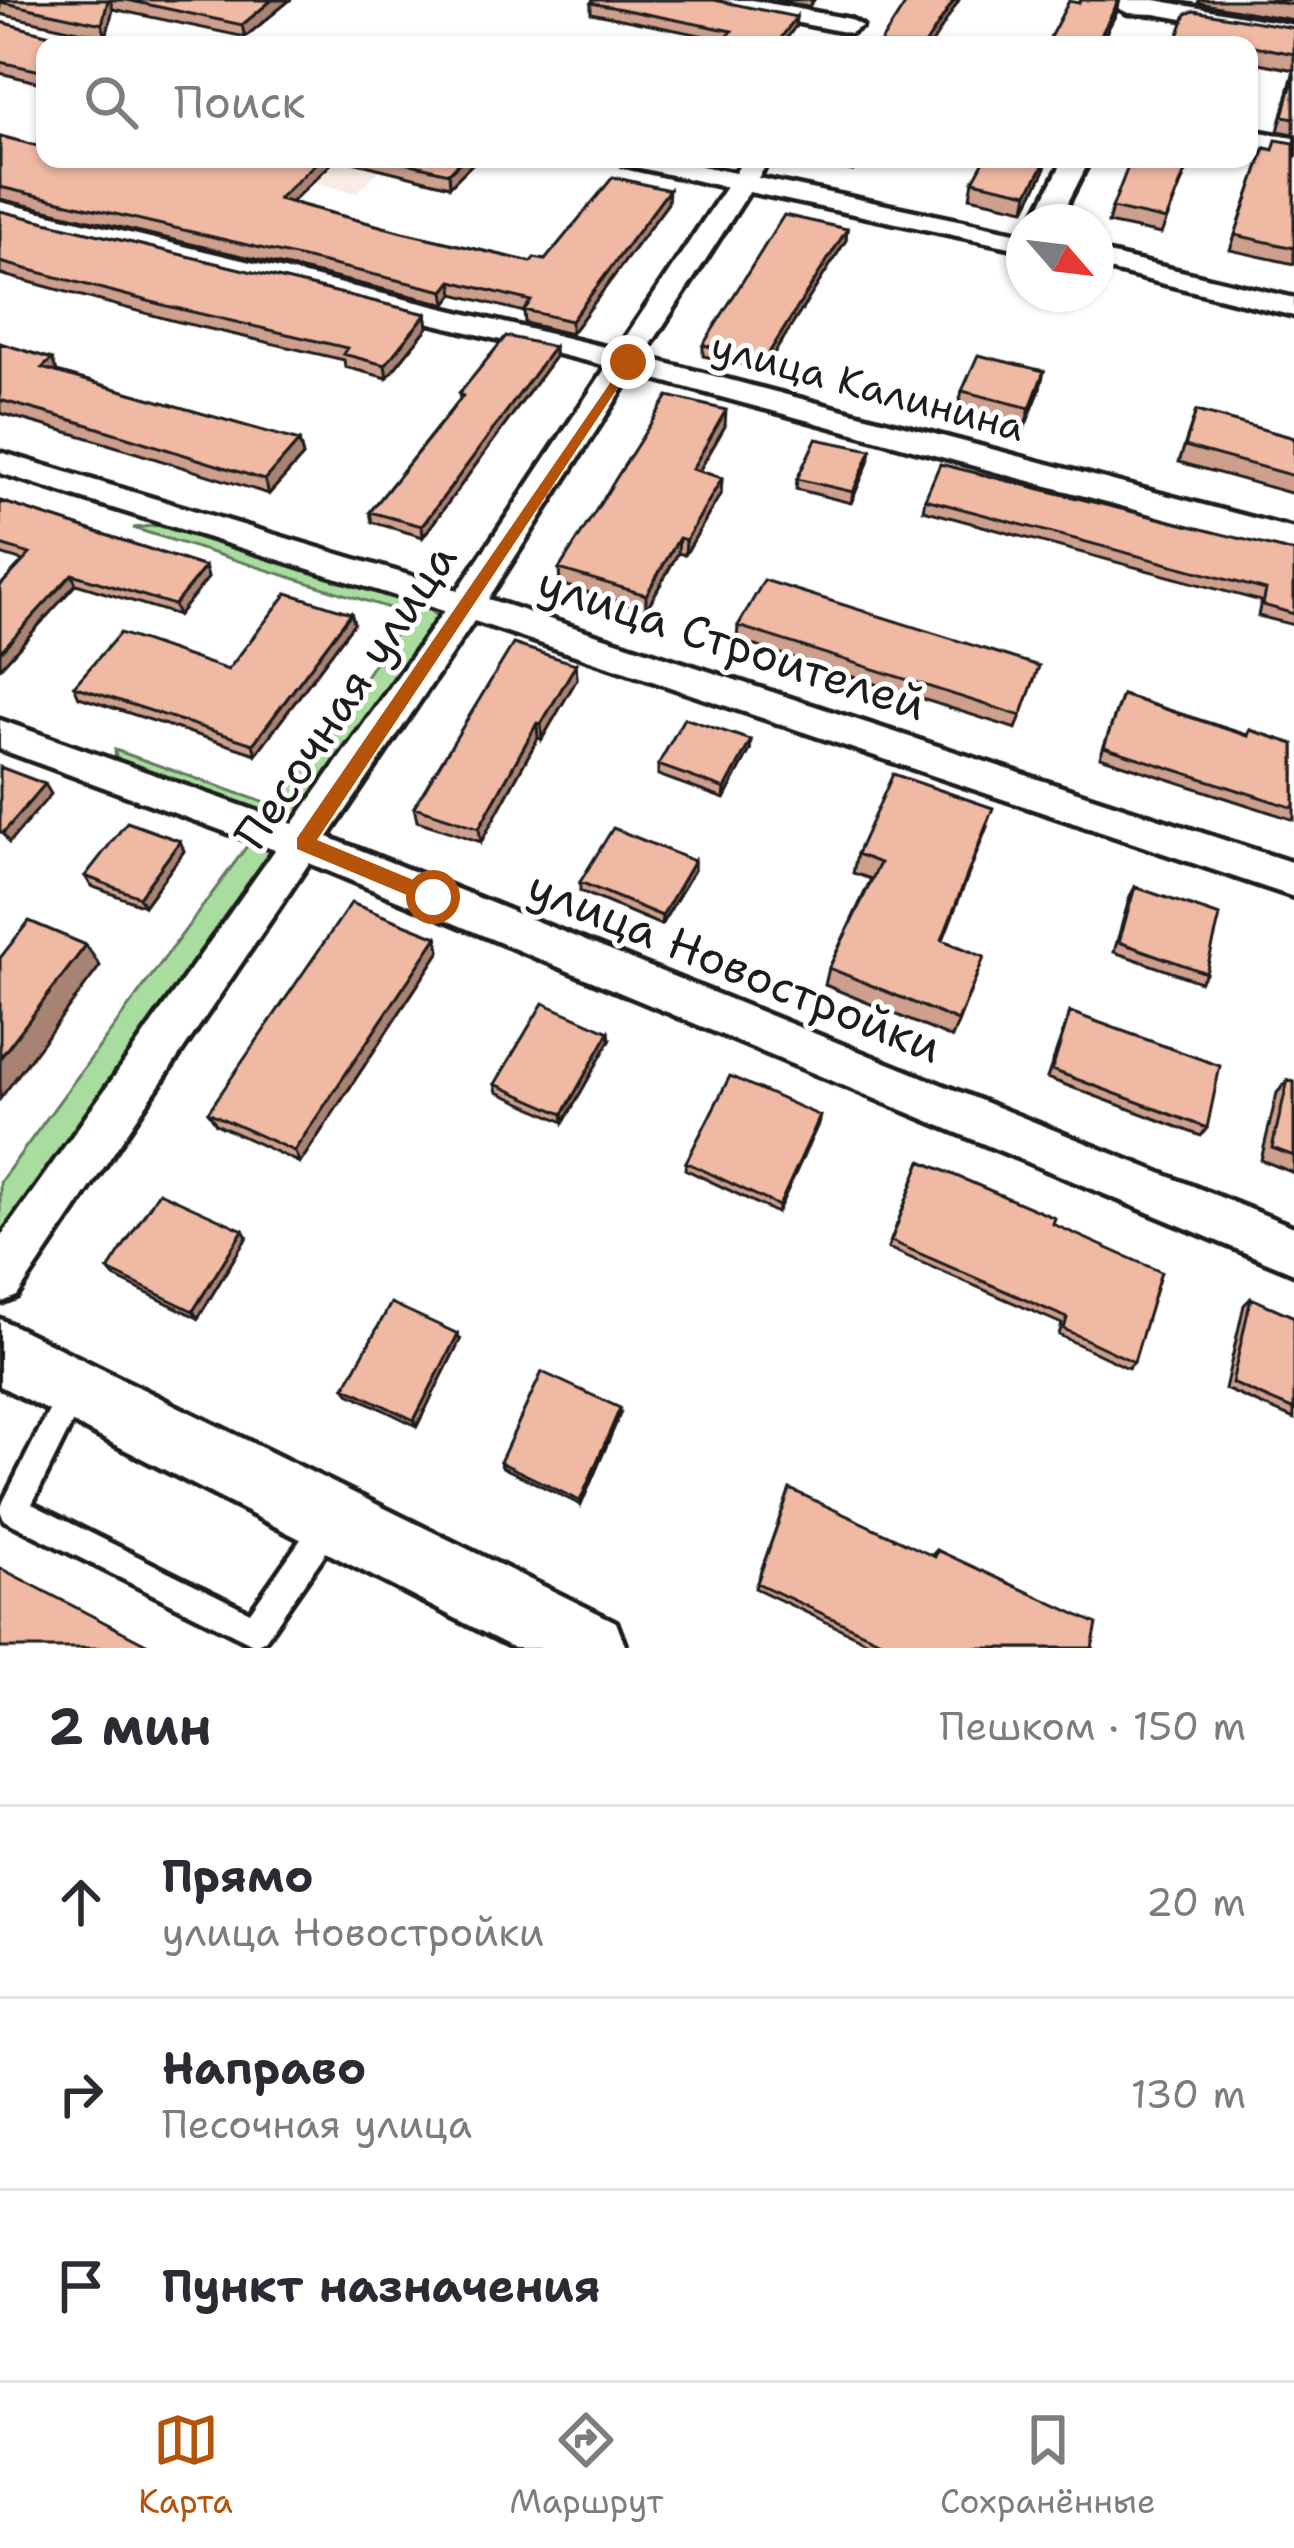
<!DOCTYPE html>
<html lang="ru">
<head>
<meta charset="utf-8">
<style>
	body { margin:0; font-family:"Shantell Sans",sans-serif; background:#f7f7f7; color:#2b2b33 }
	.compass { position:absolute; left:1006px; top:204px; width:108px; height:108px; border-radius:50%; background:#fff; box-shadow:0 3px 9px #0004; rotate:118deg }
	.stop { position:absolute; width:36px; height:36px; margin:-27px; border:9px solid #b45309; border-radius:50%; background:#fff }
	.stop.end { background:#b45309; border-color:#fff; box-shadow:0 3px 12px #0008 }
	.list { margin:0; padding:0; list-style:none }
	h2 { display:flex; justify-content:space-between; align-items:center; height:156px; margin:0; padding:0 48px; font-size:51px }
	h2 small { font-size:39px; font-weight:400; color:#7c7c81 }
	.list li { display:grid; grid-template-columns:78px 1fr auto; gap:36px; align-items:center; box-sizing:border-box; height:192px; padding:0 48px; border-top:3px solid #e1e1e2 }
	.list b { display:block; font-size:45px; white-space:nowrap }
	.list p { margin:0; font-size:39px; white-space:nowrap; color:#7c7c81 }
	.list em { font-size:39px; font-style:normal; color:#7c7c81 }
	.icon { flex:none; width:66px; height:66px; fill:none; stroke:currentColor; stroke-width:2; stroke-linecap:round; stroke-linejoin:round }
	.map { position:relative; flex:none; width:1294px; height:1648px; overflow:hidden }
	.search { position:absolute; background:#fff; box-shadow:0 3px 9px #0004; left:36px; right:36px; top:36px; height:132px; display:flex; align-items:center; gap:30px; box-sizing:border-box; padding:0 42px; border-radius:24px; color:#7c7c81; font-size:45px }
	.sheet { height:732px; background:#fff }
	nav { display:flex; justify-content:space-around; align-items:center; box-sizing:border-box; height:168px; border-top:3px solid #e1e1e2; background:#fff; font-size:33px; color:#7c7c81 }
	nav a { display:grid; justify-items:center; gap:6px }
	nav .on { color:#b45309 }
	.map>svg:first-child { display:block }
</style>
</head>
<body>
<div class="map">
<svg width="1294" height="1648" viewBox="0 0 1294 1648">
	<rect width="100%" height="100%" fill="#fff"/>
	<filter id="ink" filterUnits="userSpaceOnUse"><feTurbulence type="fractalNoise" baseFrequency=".00833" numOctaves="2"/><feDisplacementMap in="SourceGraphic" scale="24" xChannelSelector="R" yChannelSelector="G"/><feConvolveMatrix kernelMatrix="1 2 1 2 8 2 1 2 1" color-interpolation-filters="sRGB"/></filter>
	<g filter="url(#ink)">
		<path fill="#faeae4" d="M 304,159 L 391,159 L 356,193 L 285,176 Z"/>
		<path fill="#a9dd9f" stroke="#627c5e" stroke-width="3" d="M 179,523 L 417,599 L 441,620 L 305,818 L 283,824 L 116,761 L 115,750 L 277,807 L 408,614 L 133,528 Z
			M 84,780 L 281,852 L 0,1249 L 0,1182 L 250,842 Z"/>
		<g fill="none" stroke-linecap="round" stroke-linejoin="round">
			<g stroke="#1c1c1c" stroke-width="9">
				<path id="service" d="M 74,1377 L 84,1381 L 88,1391 L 32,1504 L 250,1612 L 320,1512 L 330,1508 L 340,1512 L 344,1522 L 340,1532 L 265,1640 L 255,1645 L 245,1640 L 4,1520 L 0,1510 L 4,1500 L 64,1381 Z"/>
			</g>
			<g stroke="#1c1c1c" stroke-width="9">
				<path id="minor" d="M 706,0 L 752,0 L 850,19 L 862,26 L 850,33 L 717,7 Z
					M 1103,0 L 1155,0 L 1294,25 L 1294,39 L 1155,14 L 1128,13 Z
					M 1249,130 L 1294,138 L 1294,154 L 1249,146 Z
					M 618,159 L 668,159 L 735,173 L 744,159 L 770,159 L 758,178 L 1024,234 L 1024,250 L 749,192 L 643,357 L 1294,529 L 1294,553 L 633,373 L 488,599 L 1294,863 L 1294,897 L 474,621 L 328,837 L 1294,1227 L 1294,1273 L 309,863 L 17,1296 L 0,1303 L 0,1238 L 275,850 L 0,749 L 0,720 L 293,824 L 444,611 L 0,473 L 0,452 L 458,590 L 607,366 L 0,218 L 0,202 L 617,350 L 726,187 L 622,164 Z
					M 1064,159 L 1090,159 L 1058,222 L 1032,222 Z
					M 1096,251 L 1294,298 L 1294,316 L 1096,267 Z"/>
			</g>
			<g stroke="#1c1c1c" stroke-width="9">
				<path id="tertiary" d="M 0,1319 L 616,1622 L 626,1648 L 514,1648 L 0,1386 Z"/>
			</g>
			<use href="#service" fill="#fff" fill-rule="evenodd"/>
			<use href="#minor" fill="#fff" fill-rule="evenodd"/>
			<use href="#tertiary" fill="#fff" fill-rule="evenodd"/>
		</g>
		<path fill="#ce9f8d" stroke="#1c1c1c" stroke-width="3" d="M 0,0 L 290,0 L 245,37 L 113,9 L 106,37 L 0,14 Z
			M 775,0 L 814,0 L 809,7 Z
			M 1199,0 L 1294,0 L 1294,20 L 1198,3 Z
			M 591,3 L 796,17 L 795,27 L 725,40 L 591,13 Z
			M 0,22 L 57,37 L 99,37 L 102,45 L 45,45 L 45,84 L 0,73 Z
			M 1294,28 L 1294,134 L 1278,131 L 1294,70 L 1249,61 L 1249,45 L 1175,45 Z
			M 0,136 L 99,163 L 133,161 L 336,159 L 291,202 L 402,232 L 531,262 L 545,260 L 668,203 L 571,334 L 525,323 L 524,312 L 454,294 L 446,304 L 0,199 Z
			M 1294,143 L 1294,264 L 1230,250 L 1265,148 L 1273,150 Z
			M 341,159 L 477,159 L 450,186 Z
			M 812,159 L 860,159 L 853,171 L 811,162 Z
			M 1047,159 L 1044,172 L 1025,209 L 970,197 L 973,181 Z
			M 1191,159 L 1161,234 L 1108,223 L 1112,208 Z
			M 0,211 L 426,314 L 428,327 L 387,378 L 345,367 L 344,360 L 171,320 L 0,274 Z
			M 847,229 L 846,240 L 764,369 L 703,356 L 703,345 Z
			M 0,343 L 57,372 L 299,441 L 303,456 L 269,494 L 85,437 L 0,413 Z
			M 554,347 L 554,358 L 423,537 L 372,522 L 370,512 L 460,399 L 459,394 Z
			M 1044,371 L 1039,392 L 1024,429 L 957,412 L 962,391 Z
			M 1196,411 L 1294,438 L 1294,494 L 1179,462 Z
			M 725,426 L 699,471 L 722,478 L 721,493 L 685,555 L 678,553 L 646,610 L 560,584 L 559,569 Z
			M 871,450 L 869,460 L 851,503 L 796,489 L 797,479 Z
			M 925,499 L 1294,552 L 1294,625 L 1258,616 L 1261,601 L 923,510 Z
			M 0,501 L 205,567 L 208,578 L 178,615 L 76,584 L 0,668 L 0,586 L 23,561 L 0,554 Z
			M 351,613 L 354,623 L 256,754 L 79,697 L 74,686 L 228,670 Z
			M 738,626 L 1039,666 L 1016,729 L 737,640 Z
			M 576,664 L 577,679 L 542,739 L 538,738 L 481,842 L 417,821 L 414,807 Z
			M 1122,695 L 1247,735 L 1250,730 L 1294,744 L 1294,820 L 1100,757 Z
			M 751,740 L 750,750 L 724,799 L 658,775 L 658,765 Z
			M 987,827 L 943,940 L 984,957 L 952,1038 L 825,985 L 829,968 L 871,879 L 853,873 L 857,854 Z
			M 180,841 L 184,851 L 144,906 L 91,886 L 85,876 Z
			M 694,861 L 694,870 L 661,925 L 580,891 L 580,882 Z
			M 1135,887 L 1206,973 L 1200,982 L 1114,952 L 1130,896 Z
			M 437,937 L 440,951 L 300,1163 L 216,1124 L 208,1112 Z
			M 1070,1012 L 1207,1128 L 1201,1136 L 1047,1078 Z
			M 610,1040 L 564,1122 L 497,1092 L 495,1084 Z
			M 1288,1080 L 1294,1082 L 1294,1173 L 1261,1160 L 1277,1093 Z
			M 818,1124 L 777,1213 L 685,1169 L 686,1162 Z
			M 921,1161 L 1053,1224 L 1134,1362 L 1128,1368 L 1059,1335 L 1062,1324 L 888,1248 Z
			M 247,1237 L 198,1318 L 114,1277 L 108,1270 Z
			M 1251,1298 L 1294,1317 L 1294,1419 L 1225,1389 L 1244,1305 Z
			M 460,1340 L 417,1426 L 349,1393 L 345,1387 Z
			M 620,1414 L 581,1505 L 502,1467 L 500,1462 Z
			M 790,1489 L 931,1556 L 937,1550 L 1092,1648 L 881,1648 L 755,1588 Z"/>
		<path fill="#a88273" stroke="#1c1c1c" stroke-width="3" d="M 108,0 L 110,0 L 113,9 L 106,37 L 102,24 Z
			M 272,0 L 290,0 L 245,37 L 242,25 Z
			M 954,0 L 959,0 L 931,45 L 925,45 Z
			M 1120,0 L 1117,12 L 1100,45 L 1096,45 Z
			M 796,17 L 795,27 L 782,45 L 776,45 Z
			M 320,159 L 336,159 L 281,212 L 278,199 Z
			M 463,159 L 477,159 L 450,186 L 449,173 Z
			M 1047,159 L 1044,172 L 1025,209 L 1028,193 Z
			M 669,190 L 668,203 L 571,334 L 571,321 Z
			M 847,229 L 846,240 L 764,369 L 765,359 Z
			M 452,281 L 454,294 L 446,304 L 444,291 Z
			M 426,314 L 428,327 L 387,378 L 385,365 Z
			M 554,347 L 554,358 L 423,537 L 422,526 Z
			M 52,359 L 58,374 L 42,368 Z
			M 1044,371 L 1039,392 L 1024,429 L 1030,408 Z
			M 726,410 L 725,426 L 691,485 L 692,469 Z
			M 299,441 L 303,456 L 269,494 L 265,480 Z
			M 871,450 L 869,460 L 851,503 L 853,492 Z
			M 722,478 L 721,493 L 685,555 L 686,540 Z
			M 679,538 L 678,553 L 646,610 L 646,595 Z
			M 205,567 L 208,578 L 178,615 L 174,605 Z
			M 72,574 L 76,584 L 0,668 L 0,652 Z
			M 351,613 L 354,623 L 256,754 L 253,744 Z
			M 576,664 L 577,679 L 542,739 L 541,724 Z
			M 537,723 L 538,738 L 481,842 L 479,828 Z
			M 751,740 L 750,750 L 724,799 L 725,789 Z
			M 45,784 L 51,794 L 9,843 L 3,833 Z
			M 180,841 L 184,851 L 144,906 L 139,897 Z
			M 694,861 L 694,870 L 661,925 L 662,916 Z
			M 437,937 L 440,951 L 300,1163 L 294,1151 Z
			M 86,945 L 100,966 L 0,1099 L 0,1058 Z
			M 609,1032 L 610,1040 L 564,1122 L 563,1114 Z
			M 820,1116 L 818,1124 L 777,1213 L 779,1206 Z
			M 243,1230 L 247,1237 L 198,1318 L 193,1311 Z
			M 458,1334 L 460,1340 L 417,1426 L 414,1420 Z
			M 620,1408 L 620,1414 L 581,1505 L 580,1501 Z"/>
		<path fill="#f0b9a4" stroke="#1c1c1c" stroke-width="3" d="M 0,0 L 108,0 L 102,24 L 0,2 Z
			M 127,0 L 272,0 L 242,25 Z
			M 593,0 L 714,0 L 796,17 L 776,45 L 721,45 L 732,31 L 591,3 Z
			M 908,0 L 954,0 L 925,45 L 879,45 Z
			M 1081,0 L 1119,0 L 1096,45 L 1046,45 L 1069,1 L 1079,3 Z
			M 1264,0 L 1294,0 L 1294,5 Z
			M 1194,11 L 1294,28 L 1294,54 L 1228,41 L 1226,45 L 1175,45 L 1186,14 Z
			M 0,22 L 57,37 L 99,37 L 97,45 L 45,45 L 45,72 L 0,62 Z
			M 1294,74 L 1294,118 L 1283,116 Z
			M 0,136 L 45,148 L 45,159 L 84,159 L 99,163 L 104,159 L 133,161 L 135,159 L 320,159 L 278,199 L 402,232 L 531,262 L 534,258 L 545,260 L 613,177 L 669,190 L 571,321 L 524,310 L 531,301 L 452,281 L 444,291 L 0,187 Z
			M 1276,140 L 1294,143 L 1294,248 L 1235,235 L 1265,148 L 1273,150 Z
			M 390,159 L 463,159 L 449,173 Z
			M 985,159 L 1047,159 L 1028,193 L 973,181 Z
			M 1131,159 L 1190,159 L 1166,220 L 1112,208 Z
			M 0,211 L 426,314 L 385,365 L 343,354 L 347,348 L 167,306 L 0,262 Z
			M 784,215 L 847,229 L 765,359 L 703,345 Z
			M 506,336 L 554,347 L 422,526 L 370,512 L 463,396 L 459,394 Z
			M 0,343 L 52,359 L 42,368 L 299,441 L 265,480 L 79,422 L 0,400 Z
			M 978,355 L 1044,371 L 1030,408 L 962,391 Z
			M 668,396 L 726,410 L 692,469 L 722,478 L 686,540 L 679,538 L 646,595 L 559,569 Z
			M 1196,411 L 1294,438 L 1294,476 L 1185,446 Z
			M 816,439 L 871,450 L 853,492 L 797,479 Z
			M 940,464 L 1294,552 L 1294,614 L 1263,605 L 1266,590 L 925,499 Z
			M 0,501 L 205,567 L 174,605 L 72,574 L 0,652 L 0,586 L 30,554 L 0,545 Z
			M 764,580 L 1039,666 L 1021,716 L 738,626 Z
			M 287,593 L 351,613 L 253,744 L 74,686 L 120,633 L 228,670 Z
			M 513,644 L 576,664 L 541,724 L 537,723 L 479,828 L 414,807 Z
			M 1122,695 L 1248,736 L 1250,730 L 1294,744 L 1294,808 L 1104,747 Z
			M 684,718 L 751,740 L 725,789 L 658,765 Z
			M 0,767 L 45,784 L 3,833 L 0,832 Z
			M 893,774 L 993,808 L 942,940 L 984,957 L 958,1021 L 829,968 L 880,863 L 857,854 Z
			M 127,822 L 180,841 L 139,897 L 85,876 Z
			M 613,828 L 694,861 L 662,916 L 580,882 Z
			M 1135,887 L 1220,916 L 1206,973 L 1119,942 Z
			M 351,903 L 437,937 L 294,1151 L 208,1112 Z
			M 29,921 L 86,945 L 0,1058 L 0,958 Z
			M 543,1003 L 609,1032 L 563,1114 L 495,1084 Z
			M 1070,1012 L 1220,1066 L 1207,1128 L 1052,1070 Z
			M 730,1076 L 820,1116 L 779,1206 L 686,1162 Z
			M 1288,1080 L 1294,1082 L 1294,1156 L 1272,1148 Z
			M 921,1161 L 1055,1218 L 1053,1224 L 1161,1272 L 1134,1362 L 1064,1329 L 1067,1318 L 891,1241 Z
			M 159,1192 L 243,1230 L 193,1311 L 108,1270 Z
			M 1251,1298 L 1294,1317 L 1294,1410 L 1232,1383 Z
			M 391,1303 L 458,1334 L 414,1420 L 345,1387 Z
			M 542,1372 L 620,1408 L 580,1501 L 500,1462 Z
			M 790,1489 L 935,1557 L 937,1550 L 1097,1624 L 1092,1648 L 896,1648 L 757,1583 Z
			M 0,1568 L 154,1648 L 0,1648 Z"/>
	</g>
	<path fill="#b45309" d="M 628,357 L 635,362 L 317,840 L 440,891 L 440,903 L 426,903 L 297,849 L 297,838 Z"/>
	<g text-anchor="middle" stroke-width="10" stroke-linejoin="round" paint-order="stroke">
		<g font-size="39" fill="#1c1c1c" stroke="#fff">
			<text transform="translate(868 386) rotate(15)" y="14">улица Калинина</text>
		</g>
		<g font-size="45" fill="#1c1c1c" stroke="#fff">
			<text transform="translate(732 643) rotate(18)" y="16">улица Строителей</text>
			<text transform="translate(345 696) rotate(-56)" y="16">Песочная улица</text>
			<text transform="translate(735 966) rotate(22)" y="16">улица Новостройки</text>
		</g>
	</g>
</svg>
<svg class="compass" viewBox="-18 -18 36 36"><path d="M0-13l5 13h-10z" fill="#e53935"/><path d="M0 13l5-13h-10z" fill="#7c7c81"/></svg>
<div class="stop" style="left:433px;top:897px"></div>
<div class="stop end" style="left:628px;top:362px"></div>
<div class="search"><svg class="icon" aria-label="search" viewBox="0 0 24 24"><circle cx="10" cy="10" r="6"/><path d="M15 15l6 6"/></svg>Поиск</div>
</div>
<section class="sheet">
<h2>2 мин<small>Пешком · 150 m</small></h2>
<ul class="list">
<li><svg class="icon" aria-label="ahead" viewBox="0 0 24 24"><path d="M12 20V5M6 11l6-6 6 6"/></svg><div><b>Прямо</b><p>улица Новостройки</p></div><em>20 m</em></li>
<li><svg class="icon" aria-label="right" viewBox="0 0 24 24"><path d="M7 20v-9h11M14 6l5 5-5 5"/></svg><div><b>Направо</b><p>Песочная улица</p></div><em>130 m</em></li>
<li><svg class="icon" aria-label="arrive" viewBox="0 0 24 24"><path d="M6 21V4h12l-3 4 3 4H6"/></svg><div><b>Пункт назначения</b></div></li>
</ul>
</section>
<nav>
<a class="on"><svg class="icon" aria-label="map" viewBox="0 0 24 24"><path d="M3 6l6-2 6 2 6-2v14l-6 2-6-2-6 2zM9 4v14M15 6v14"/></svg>Карта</a>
<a><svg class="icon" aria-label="directions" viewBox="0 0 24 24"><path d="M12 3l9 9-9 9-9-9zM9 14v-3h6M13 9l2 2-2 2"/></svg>Маршрут</a>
<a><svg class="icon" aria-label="saved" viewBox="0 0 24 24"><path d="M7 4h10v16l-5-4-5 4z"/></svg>Сохранённые</a>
</nav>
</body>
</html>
